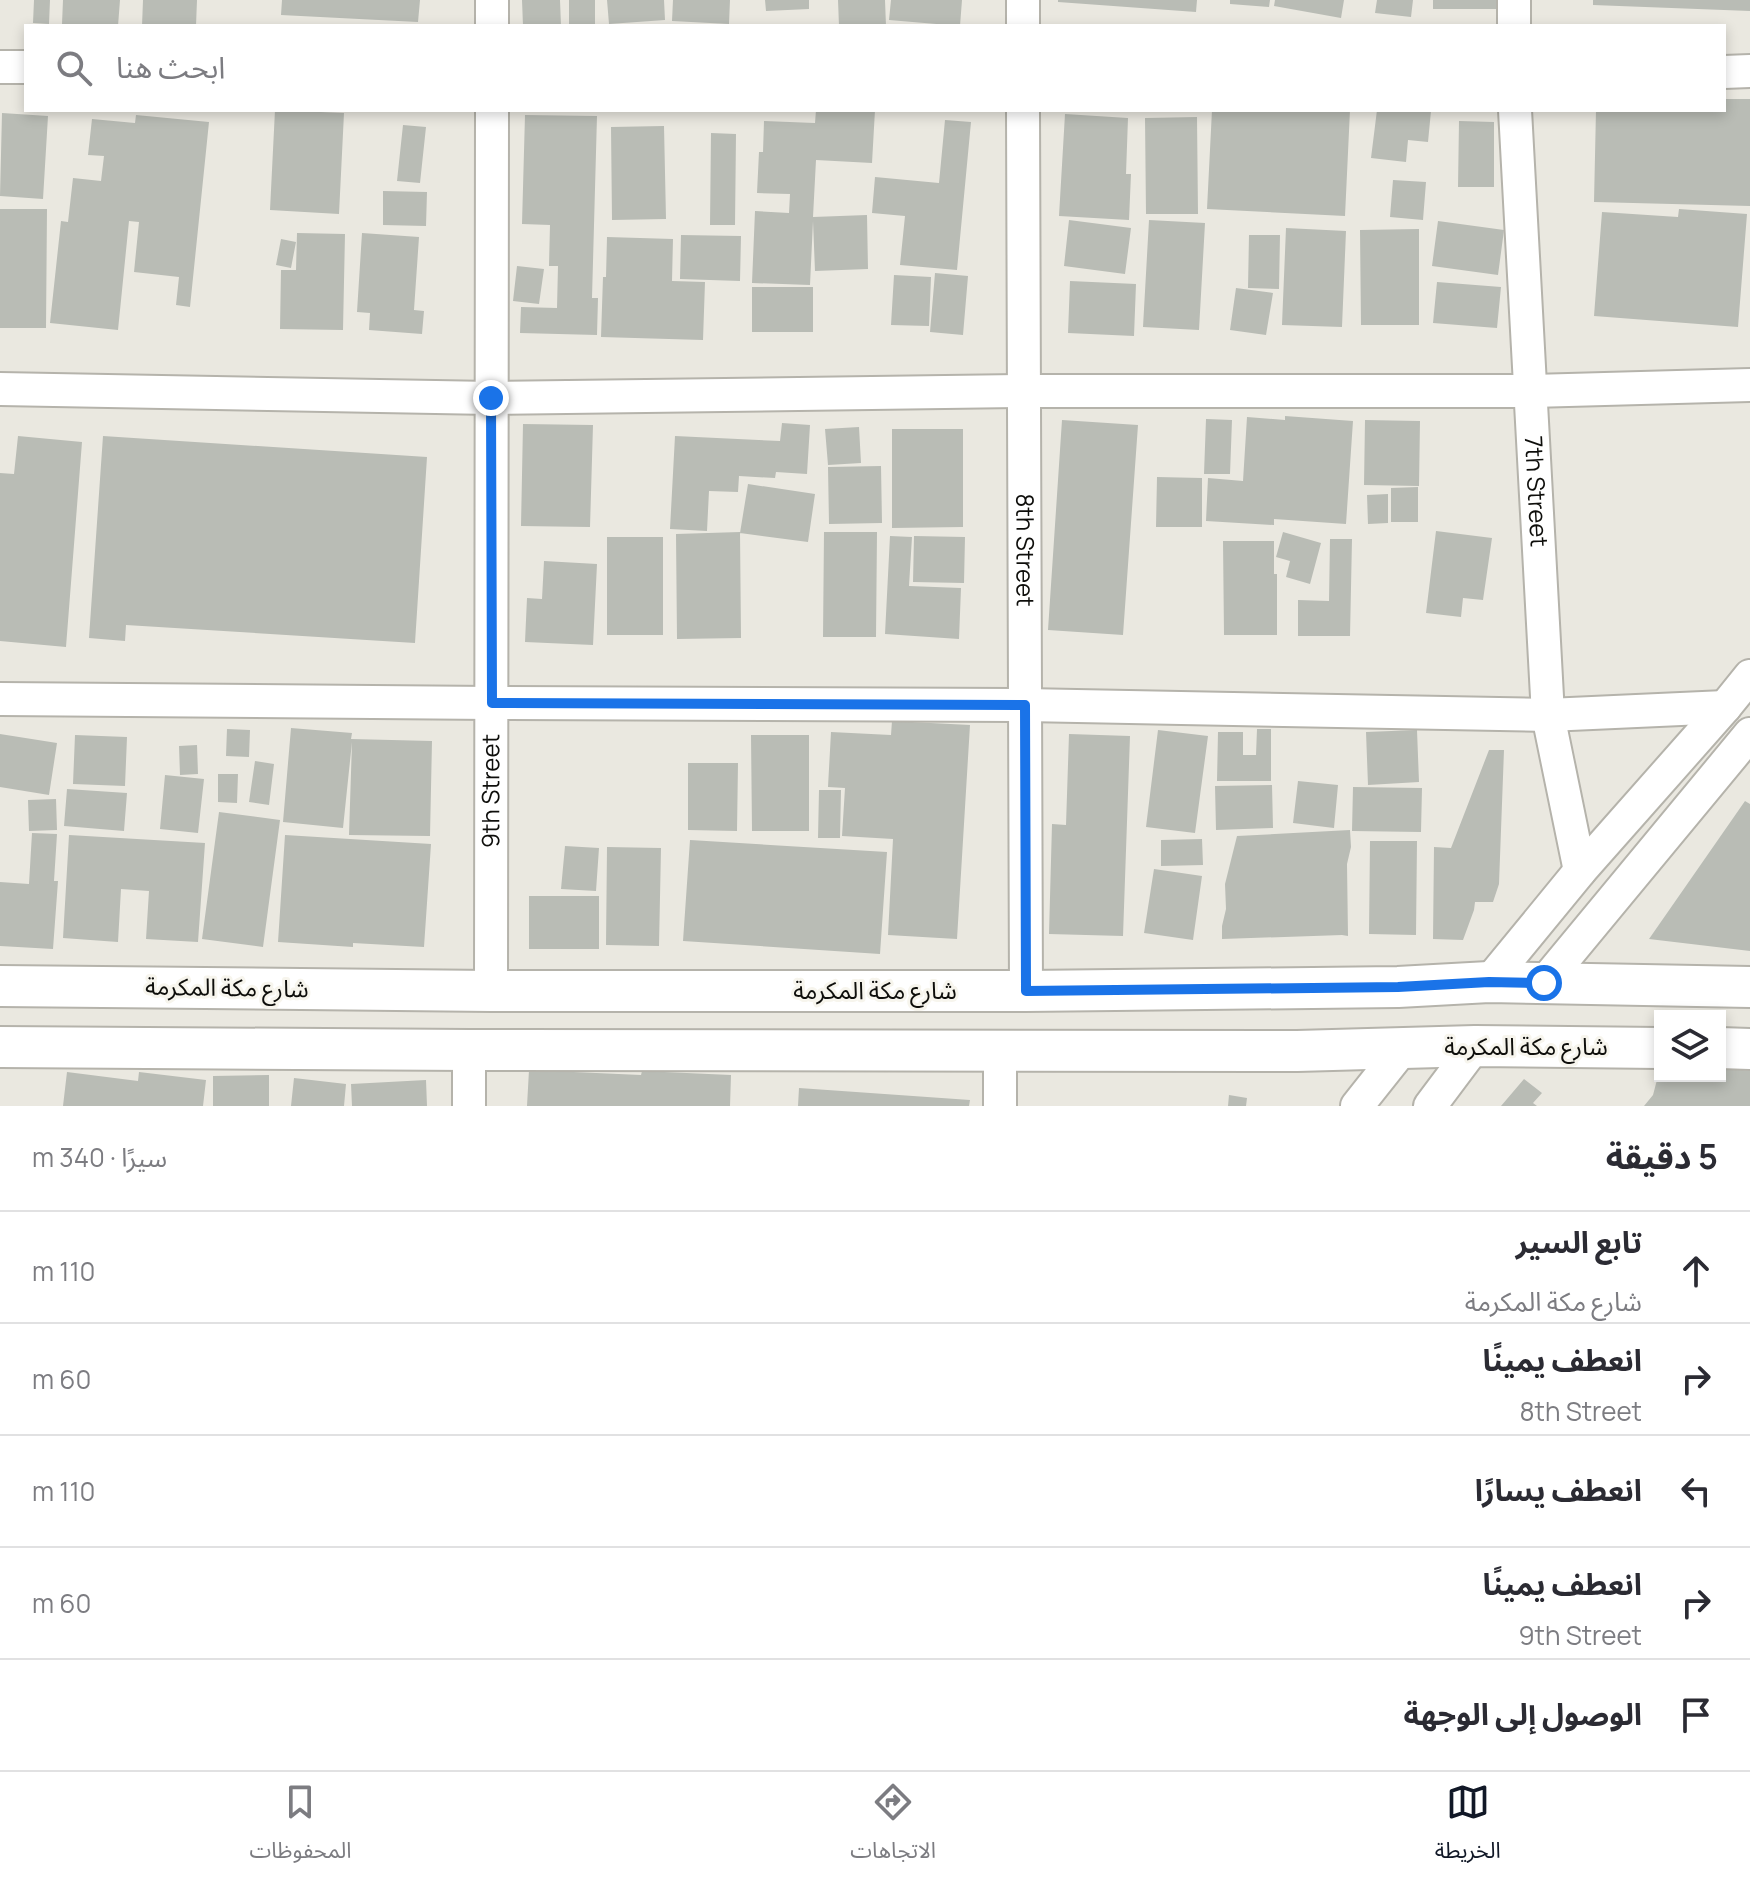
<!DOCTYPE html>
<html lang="ar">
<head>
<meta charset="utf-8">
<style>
	body { margin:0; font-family:Manrope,"Noto Sans Arabic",sans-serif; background:#f2f2f3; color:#2b2b33; direction:rtl }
	.controls { position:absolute; right:24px; bottom:24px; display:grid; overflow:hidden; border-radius:0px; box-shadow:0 4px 12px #0003 }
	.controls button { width:72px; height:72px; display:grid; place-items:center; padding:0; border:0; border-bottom:2px solid #e1e1e2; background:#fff; color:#2b2b33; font:40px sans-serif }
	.stop { position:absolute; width:24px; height:24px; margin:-18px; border:6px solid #1a73e8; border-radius:50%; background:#fff }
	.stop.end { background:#1a73e8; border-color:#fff; box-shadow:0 2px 8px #0008 }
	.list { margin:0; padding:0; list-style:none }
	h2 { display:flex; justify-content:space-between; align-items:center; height:104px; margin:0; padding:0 32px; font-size:34px }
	h2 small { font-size:26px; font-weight:400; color:#7c7c81 }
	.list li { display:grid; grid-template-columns:52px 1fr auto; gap:24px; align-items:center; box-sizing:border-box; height:112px; padding:0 32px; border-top:2px solid #e1e1e2 }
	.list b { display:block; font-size:30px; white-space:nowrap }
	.list p { margin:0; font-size:26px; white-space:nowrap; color:#7c7c81 }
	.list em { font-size:26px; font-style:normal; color:#7c7c81 }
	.icon { flex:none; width:44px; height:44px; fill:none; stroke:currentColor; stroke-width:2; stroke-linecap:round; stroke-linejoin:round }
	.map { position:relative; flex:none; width:1750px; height:1106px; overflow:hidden; direction:ltr }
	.search { position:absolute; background:#fff; box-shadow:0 4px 12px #0003; left:24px; right:24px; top:24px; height:88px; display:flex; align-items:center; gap:20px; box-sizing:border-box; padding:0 28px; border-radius:0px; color:#7c7c81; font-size:30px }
	.sheet { height:664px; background:#fff }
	nav { display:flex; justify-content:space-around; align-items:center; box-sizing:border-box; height:112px; border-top:2px solid #e1e1e2; background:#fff; font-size:22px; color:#7c7c81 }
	nav a { display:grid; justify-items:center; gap:4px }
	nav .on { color:#111827 }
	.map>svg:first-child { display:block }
</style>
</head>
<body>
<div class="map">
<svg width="1750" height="1106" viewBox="0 0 1750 1106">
	<rect width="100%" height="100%" fill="#eae8e0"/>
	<path fill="#b9bcb5" d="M 34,0 L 50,0 L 49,24 L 33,23 Z
		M 63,0 L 120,0 L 118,26 L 62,24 Z
		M 143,0 L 197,0 L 196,26 L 142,26 Z
		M 282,0 L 420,0 L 418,22 L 281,15 Z
		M 522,0 L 560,0 L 561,26 L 523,26 Z
		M 569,0 L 595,0 L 595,24 L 569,24 Z
		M 607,0 L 664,0 L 665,20 L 609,24 Z
		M 673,0 L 730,0 L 729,24 L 672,21 Z
		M 765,0 L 809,0 L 809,9 L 766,11 Z
		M 838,0 L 885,0 L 886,26 L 839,26 Z
		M 891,0 L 962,0 L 960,26 L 889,20 Z
		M 1058,0 L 1197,0 L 1196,12 L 1058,2 Z
		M 1230,0 L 1270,0 L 1269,7 L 1230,4 Z
		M 1275,0 L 1344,0 L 1341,18 L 1274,6 Z
		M 1377,0 L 1413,0 L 1411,17 L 1375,13 Z
		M 1433,0 L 1498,0 L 1498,9 L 1433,9 Z
		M 1593,0 L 1750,0 L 1750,11 L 1593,5 Z
		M 1724,99 L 1750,99 L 1750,206 L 1594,202 L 1596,110 L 1724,110 Z
		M 275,110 L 344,113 L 339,214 L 270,210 Z
		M 816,110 L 875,110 L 872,163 L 816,160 L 813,217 L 867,215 L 868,269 L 815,271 L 813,221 L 810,285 L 752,283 L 755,211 L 789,213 L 790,194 L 757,193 L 759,152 L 763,152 L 764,121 L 815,123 Z
		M 1212,110 L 1350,110 L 1345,216 L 1207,209 Z
		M 1377,110 L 1431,111 L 1428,142 L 1408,140 L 1406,162 L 1371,158 Z
		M 2,113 L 48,116 L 43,199 L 0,196 Z
		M 1065,114 L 1128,118 L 1126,174 L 1131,174 L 1129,220 L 1059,216 Z
		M 136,115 L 209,122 L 190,307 L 176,305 L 179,277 L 134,272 L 139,222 L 129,221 L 118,330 L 50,323 L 61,221 L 68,222 L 73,178 L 101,181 L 104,156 L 88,155 L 92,119 L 135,123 Z
		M 525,115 L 597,116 L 592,298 L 598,298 L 597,335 L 520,333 L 521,307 L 557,308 L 558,266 L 549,266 L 550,225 L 522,224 Z
		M 1197,117 L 1198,214 L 1146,214 L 1145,118 Z
		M 945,120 L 971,122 L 957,270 L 900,265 L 905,216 L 872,213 L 875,177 L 939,183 Z
		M 1459,121 L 1494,122 L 1494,187 L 1458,187 Z
		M 403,125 L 426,127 L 420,183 L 397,181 Z
		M 664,126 L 666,219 L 612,220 L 611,127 Z
		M 711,133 L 736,134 L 735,225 L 710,225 Z
		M 1393,180 L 1426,182 L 1423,220 L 1390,217 Z
		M 383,191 L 427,192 L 426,226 L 383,225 Z
		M 0,209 L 47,209 L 46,328 L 0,328 Z
		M 1679,209 L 1747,214 L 1738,327 L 1594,316 L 1602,212 L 1678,217 Z
		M 1069,220 L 1131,228 L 1125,274 L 1064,266 Z
		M 1149,220 L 1205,223 L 1199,330 L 1143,327 Z
		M 1438,221 L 1504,230 L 1498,275 L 1432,266 Z
		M 1286,228 L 1346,231 L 1342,327 L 1282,325 Z
		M 1419,229 L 1419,325 L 1361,325 L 1360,230 Z
		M 297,233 L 345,234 L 343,330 L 280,329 L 281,270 L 296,270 Z
		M 362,233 L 419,237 L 414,310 L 424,311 L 422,334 L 369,330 L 370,313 L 357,312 Z
		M 681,235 L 741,236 L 740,281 L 680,279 Z
		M 1249,235 L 1280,235 L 1279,289 L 1248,288 Z
		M 607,237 L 673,239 L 672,281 L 705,282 L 703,340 L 601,337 L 603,277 L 606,277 Z
		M 281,239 L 296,242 L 291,268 L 276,265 Z
		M 517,266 L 544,269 L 539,304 L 513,301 Z
		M 935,273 L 968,276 L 963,335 L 930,332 Z
		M 894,275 L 931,277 L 929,326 L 891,325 Z
		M 1070,281 L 1136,284 L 1134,336 L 1068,333 Z
		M 1437,282 L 1501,287 L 1497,328 L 1433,323 Z
		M 752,287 L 813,287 L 813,332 L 752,332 Z
		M 1236,288 L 1273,293 L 1266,335 L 1230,330 Z
		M 1285,416 L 1353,421 L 1346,524 L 1274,519 L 1274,525 L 1206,521 L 1208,478 L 1243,481 L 1247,417 L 1285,420 Z
		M 1206,419 L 1232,420 L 1230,474 L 1204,474 Z
		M 1062,420 L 1138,425 L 1123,635 L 1048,630 Z
		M 1365,420 L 1420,421 L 1419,486 L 1364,485 Z
		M 782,423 L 810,425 L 807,474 L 776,472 L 775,478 L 739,476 L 738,492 L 709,491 L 707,531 L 670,529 L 675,436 L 780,441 Z
		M 523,424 L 593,425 L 590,527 L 521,526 Z
		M 859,427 L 861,463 L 828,465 L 825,429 Z
		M 892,429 L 963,429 L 963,527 L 892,528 Z
		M 18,436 L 82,442 L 66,647 L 0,641 L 0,473 L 14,474 Z
		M 103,436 L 427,457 L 415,643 L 126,625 L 125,641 L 89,638 Z
		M 881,466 L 882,523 L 829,524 L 828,467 Z
		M 1157,477 L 1202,478 L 1202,527 L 1156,527 Z
		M 748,484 L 815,494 L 808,542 L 740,533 Z
		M 1418,487 L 1418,522 L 1391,522 L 1391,488 Z
		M 1388,494 L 1388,523 L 1368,524 L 1367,495 Z
		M 1436,531 L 1492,538 L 1483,600 L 1463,598 L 1461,617 L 1426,613 Z
		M 740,532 L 741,638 L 677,639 L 676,534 Z
		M 824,532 L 877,532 L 876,637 L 823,637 Z
		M 1283,532 L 1321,543 L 1310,584 L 1286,577 L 1290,561 L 1276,557 Z
		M 890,536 L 912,537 L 909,586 L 961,588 L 959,639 L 885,634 Z
		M 914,536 L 965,537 L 964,583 L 913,582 Z
		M 607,537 L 663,537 L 663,635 L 607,635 Z
		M 1330,539 L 1352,539 L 1350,636 L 1298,636 L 1298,600 L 1329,601 Z
		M 1223,541 L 1274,541 L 1274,574 L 1277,574 L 1277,635 L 1224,635 Z
		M 544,561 L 597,564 L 593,645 L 525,642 L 527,598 L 542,599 Z
		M 892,721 L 970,725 L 957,939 L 888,935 L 893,839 L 842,836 L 845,788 L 828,787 L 831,732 L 891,735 Z
		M 291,728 L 352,733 L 351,739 L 432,741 L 430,836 L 349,835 L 352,742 L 343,828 L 283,822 Z
		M 227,729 L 250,730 L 249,757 L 226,756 Z
		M 1257,729 L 1271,729 L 1271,781 L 1217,781 L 1218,732 L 1243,732 L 1243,755 L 1256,755 Z
		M 1158,730 L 1208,736 L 1195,833 L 1146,827 Z
		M 1417,730 L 1419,782 L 1368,785 L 1366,732 Z
		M 0,734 L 57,743 L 49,795 L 0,787 Z
		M 1069,734 L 1130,736 L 1123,936 L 1049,934 L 1052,824 L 1066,825 Z
		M 75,735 L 127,737 L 125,786 L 73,784 Z
		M 751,735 L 809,735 L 809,831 L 752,831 Z
		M 197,745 L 198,774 L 180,775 L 179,746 Z
		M 1489,750 L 1504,750 L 1499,884 L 1493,902 L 1475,902 L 1474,910 L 1463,940 L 1433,939 L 1434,847 L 1451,848 Z
		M 255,761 L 274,764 L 269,805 L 249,802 Z
		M 688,763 L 738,763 L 737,831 L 688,830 Z
		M 218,774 L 238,774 L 237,803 L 218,802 Z
		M 165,775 L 204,779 L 198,833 L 160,829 Z
		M 1298,781 L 1338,785 L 1334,828 L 1293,823 Z
		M 1272,785 L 1273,828 L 1216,830 L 1215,786 Z
		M 1353,787 L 1422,788 L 1421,832 L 1352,831 Z
		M 67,789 L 127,793 L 124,831 L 64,826 Z
		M 819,790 L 841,790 L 840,838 L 818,838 Z
		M 56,799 L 57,830 L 29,831 L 28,800 Z
		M 1745,801 L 1750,804 L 1750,951 L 1649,939 Z
		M 219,812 L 280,820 L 263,947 L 202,939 Z
		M 1350,830 L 1351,847 L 1347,864 L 1348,936 L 1342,935 L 1222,939 L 1222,926 L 1226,909 L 1225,884 L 1237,836 Z
		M 32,833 L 57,834 L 54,881 L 58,881 L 53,949 L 0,946 L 0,882 L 29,884 Z
		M 69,835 L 205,843 L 198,942 L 146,939 L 149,891 L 121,889 L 118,942 L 63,938 Z
		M 285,835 L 431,844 L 424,947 L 353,943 L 353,947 L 278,942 Z
		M 1202,839 L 1203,865 L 1161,866 L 1161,840 Z
		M 690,840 L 887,852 L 880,954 L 683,941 Z
		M 1370,841 L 1417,841 L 1416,935 L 1369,934 Z
		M 565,846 L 599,848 L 596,891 L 561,889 Z
		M 607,847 L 661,848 L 659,946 L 606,945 Z
		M 1154,869 L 1202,876 L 1193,940 L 1144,933 Z
		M 529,896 L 599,896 L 599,949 L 529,949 Z
		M 1720,1067 L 1750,1071 L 1750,1106 L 1644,1106 L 1653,1095 L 1658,1076 L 1720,1076 Z
		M 529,1070 L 641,1075 L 642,1071 L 731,1075 L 730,1106 L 527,1106 Z
		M 67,1072 L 138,1081 L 139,1072 L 206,1080 L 203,1106 L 63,1106 Z
		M 269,1075 L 269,1106 L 213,1106 L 213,1076 Z
		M 294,1078 L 346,1084 L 344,1106 L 291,1106 Z
		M 1524,1079 L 1542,1093 L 1533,1103 L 1537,1106 L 1501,1106 Z
		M 426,1080 L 427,1106 L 352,1106 L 351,1084 Z
		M 799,1088 L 970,1100 L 969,1106 L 798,1106 Z
		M 1229,1095 L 1247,1098 L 1246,1106 L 1228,1106 Z"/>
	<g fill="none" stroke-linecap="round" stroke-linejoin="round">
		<g stroke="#b5b3ab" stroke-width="36">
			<g id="minor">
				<path d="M 1023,0 L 1023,26"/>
				<path d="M 492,26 L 492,0"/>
				<path d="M 1514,26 L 1514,0"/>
				<path d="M 0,67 L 26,67"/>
				<path d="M 1724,72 L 1750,71"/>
				<path id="s1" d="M 1023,110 L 1026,991"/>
				<path id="s2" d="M 1515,110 L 1548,715 L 1580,871"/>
				<path d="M 0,389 L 491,398 L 1024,391 L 1532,391 L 1750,385"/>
				<path d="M 0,699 L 492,703 L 1025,705 L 1548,715 L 1725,707"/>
				<path d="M 1489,982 L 1580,871 L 1725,707 L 1750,676"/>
				<path d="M 1544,983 L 1750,734"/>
				<path id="s3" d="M 491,991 L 492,110"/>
				<path d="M 1000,1051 L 1000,1106"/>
				<path d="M 469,1106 L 469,1050"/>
				<path d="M 1357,1106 L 1403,1048"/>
				<path d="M 1430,1106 L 1475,1046"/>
			</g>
		</g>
		<g stroke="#b5b3ab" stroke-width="44">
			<path id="major" d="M 0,986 L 491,991 L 1026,991 L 1398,987 L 1489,982 L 1750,987
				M 0,1047 L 469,1050 L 1297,1051 L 1475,1046 L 1660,1048
				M 1720,1048 L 1750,1049"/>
		</g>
		<use href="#minor" stroke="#fff" stroke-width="32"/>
		<use href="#major" stroke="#fff" stroke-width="40"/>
	</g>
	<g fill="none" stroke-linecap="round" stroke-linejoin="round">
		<path stroke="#1a73e8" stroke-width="10" d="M 491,398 L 492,703 L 1025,705 L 1026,991 L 1398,987 L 1489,982 L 1544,983"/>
	</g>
	<g text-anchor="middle" stroke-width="6" stroke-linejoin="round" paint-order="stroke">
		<g font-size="24" fill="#0e0e0b" stroke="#f7f5ed">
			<text dy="8" stroke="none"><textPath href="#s2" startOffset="382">7th Street</textPath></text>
			<text dy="8" stroke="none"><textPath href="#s1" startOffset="440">8th Street</textPath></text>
			<text dy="8" stroke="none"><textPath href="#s3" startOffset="200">9th Street</textPath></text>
			<text transform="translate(227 988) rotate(1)" y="8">شارع مكة المكرمة</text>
			<text x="875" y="999">شارع مكة المكرمة</text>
			<text x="1526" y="1055">شارع مكة المكرمة</text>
		</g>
	</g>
</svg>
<div class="controls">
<button><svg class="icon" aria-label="layers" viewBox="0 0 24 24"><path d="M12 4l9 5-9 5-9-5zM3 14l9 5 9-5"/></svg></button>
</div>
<div class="stop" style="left:1544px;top:983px"></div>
<div class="stop end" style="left:491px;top:398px"></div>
<div class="search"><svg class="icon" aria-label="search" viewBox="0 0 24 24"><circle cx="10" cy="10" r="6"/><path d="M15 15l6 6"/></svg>ابحث هنا</div>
</div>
<section class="sheet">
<h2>5 دقيقة<small>سيرًا · 340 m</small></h2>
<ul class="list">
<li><svg class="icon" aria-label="ahead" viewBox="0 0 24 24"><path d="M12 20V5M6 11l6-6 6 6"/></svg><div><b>تابع السير</b><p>شارع مكة المكرمة</p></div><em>110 m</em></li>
<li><svg class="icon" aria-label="right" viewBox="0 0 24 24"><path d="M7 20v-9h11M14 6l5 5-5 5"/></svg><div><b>انعطف يمينًا</b><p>8th Street</p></div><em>60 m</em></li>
<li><svg class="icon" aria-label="left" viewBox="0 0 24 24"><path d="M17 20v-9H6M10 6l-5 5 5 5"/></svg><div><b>انعطف يسارًا</b></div><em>110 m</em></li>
<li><svg class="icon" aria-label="right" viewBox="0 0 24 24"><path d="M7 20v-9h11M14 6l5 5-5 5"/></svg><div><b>انعطف يمينًا</b><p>9th Street</p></div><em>60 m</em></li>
<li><svg class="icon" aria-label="arrive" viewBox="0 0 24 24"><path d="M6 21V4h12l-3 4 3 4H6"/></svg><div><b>الوصول إلى الوجهة</b></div></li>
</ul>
</section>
<nav>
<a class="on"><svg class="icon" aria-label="map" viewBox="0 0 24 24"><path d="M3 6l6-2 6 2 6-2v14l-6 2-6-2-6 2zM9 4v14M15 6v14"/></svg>الخريطة</a>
<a><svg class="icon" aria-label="directions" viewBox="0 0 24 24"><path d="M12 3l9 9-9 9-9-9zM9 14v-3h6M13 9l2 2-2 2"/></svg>الاتجاهات</a>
<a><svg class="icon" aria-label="saved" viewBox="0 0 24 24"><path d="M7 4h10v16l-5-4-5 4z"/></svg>المحفوظات</a>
</nav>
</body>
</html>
